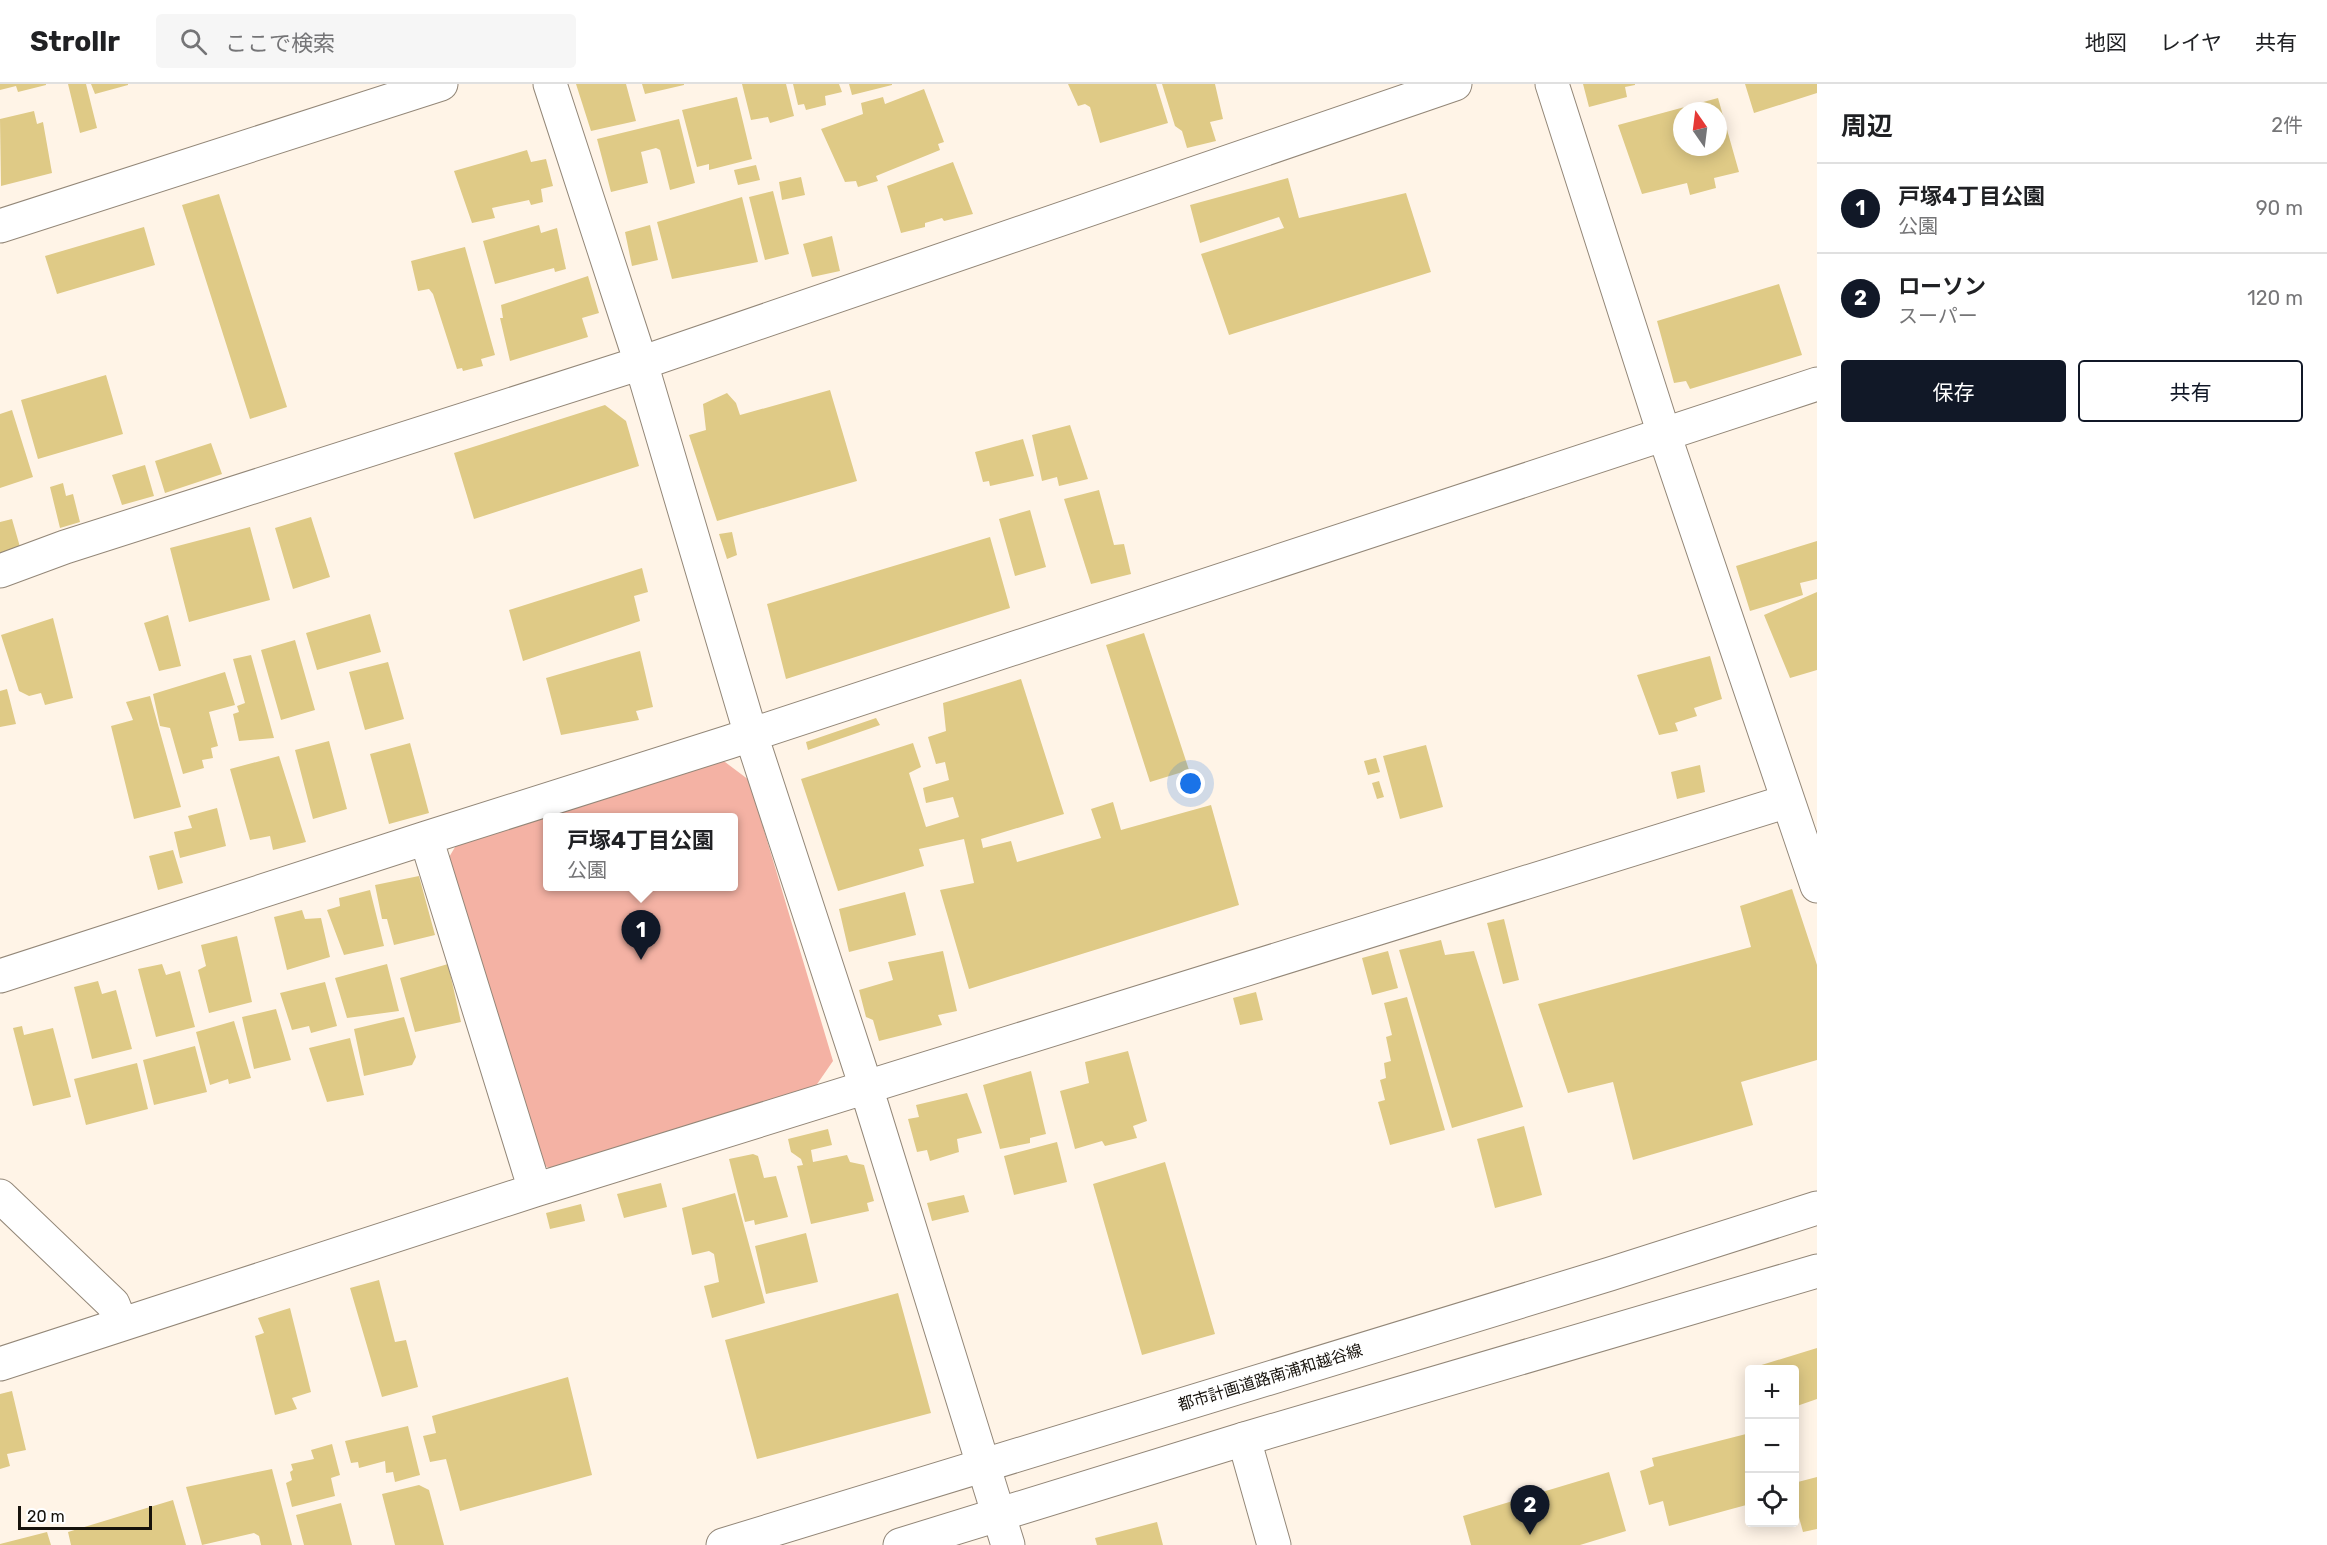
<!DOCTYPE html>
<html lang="ja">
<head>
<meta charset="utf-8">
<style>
	body { margin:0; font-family:Rubik,"Noto Sans JP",sans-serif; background:#f6f6f6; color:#202124 }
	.controls { position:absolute; right:18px; bottom:18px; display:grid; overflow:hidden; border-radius:6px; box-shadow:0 3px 15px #0003 }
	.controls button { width:54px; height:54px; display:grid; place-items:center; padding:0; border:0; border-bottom:2px solid #e0e0e0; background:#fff; color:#202124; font:30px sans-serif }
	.compass { position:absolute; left:1673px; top:18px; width:54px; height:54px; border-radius:50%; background:#fff; box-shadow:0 3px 15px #0003; rotate:346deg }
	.scale { position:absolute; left:18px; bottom:15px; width:134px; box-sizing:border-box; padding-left:6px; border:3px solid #16120c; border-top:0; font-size:16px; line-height:21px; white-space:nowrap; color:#16120c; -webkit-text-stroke:4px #fff; paint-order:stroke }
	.you { position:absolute; left:1191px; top:700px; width:21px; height:21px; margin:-15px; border:4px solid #fff; border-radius:50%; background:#1a73e8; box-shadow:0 0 0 9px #1a73e833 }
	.badge { display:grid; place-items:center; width:39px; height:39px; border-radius:50%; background:#111827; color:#fff; font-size:20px; font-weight:700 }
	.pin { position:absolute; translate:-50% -50px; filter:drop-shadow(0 2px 3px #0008) }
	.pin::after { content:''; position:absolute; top:32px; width:21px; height:18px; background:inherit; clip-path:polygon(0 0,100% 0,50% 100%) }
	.popup { position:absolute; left:543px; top:729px; width:195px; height:78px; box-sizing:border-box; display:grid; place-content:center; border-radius:6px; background:#fff; filter:drop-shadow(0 2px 4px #0005); font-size:20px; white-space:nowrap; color:#757577 }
	.popup b { font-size:22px; color:#202124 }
	.popup::after { content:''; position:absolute; left:50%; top:100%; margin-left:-12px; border:12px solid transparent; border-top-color:#fff }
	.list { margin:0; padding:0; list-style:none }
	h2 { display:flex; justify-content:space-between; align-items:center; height:78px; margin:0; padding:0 24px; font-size:26px }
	h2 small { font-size:20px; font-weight:400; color:#757577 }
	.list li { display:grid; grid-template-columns:39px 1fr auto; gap:18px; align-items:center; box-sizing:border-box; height:90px; padding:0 24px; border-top:2px solid #e0e0e0 }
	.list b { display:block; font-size:22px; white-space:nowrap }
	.list p { margin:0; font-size:20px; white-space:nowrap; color:#757577 }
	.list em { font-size:20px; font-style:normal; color:#757577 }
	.actions { display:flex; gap:12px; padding:18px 24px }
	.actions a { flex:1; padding:14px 0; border:2px solid #111827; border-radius:6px; text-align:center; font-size:21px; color:#111827 }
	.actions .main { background:#111827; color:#fff }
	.icon { flex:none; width:33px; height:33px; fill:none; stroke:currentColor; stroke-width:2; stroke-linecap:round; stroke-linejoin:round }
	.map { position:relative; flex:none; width:1817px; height:1461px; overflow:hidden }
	header { display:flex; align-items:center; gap:36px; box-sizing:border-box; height:84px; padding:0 30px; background:#fff; border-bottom:2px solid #e0e0e0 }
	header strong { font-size:28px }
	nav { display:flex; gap:33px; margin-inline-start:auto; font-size:21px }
	.search { width:420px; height:54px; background:#f6f6f6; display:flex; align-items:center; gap:15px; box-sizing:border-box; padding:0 21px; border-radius:6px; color:#757577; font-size:22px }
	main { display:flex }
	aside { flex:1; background:#fff }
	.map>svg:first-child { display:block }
</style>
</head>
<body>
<header>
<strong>Strollr</strong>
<div class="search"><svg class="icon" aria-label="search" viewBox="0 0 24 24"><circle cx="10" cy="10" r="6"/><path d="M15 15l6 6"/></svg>ここで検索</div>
<nav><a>地図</a><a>レイヤ</a><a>共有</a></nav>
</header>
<main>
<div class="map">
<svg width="1817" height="1461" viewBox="0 0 1817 1461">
	<rect width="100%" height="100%" fill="#fff4e7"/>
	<path fill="#f4b2a4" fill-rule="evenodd" d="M 717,672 L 749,696 L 833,977 L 813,1006 L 553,1087 L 538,1077 L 448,775 L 458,758 ZM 548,734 L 734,734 L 734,802 L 548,802 Z"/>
	<path fill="#dfca86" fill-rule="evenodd" d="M 0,0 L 46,0 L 46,1 L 18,8 L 16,2 L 0,6 Z
		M 68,0 L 86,0 L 97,44 L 80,49 Z
		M 91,0 L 128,0 L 128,1 L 95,10 Z
		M 576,0 L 626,0 L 636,37 L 591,47 Z
		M 642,0 L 684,0 L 684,1 L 645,10 Z
		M 742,0 L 786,0 L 794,32 L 770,39 L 768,33 L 751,36 Z
		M 793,0 L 839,0 L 842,8 L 825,12 L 826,21 L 806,26 L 804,20 L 798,21 Z
		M 849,0 L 892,0 L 892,1 L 852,11 Z
		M 1068,0 L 1156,0 L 1168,39 L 1100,59 L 1090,23 L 1085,20 L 1078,22 Z
		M 1162,0 L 1215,0 L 1223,35 L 1210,38 L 1216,57 L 1187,64 L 1182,47 L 1175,42 Z
		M 1583,0 L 1635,0 L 1635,1 L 1625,3 L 1627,13 L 1589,23 Z
		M 1745,0 L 1817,0 L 1817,9 L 1754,29 Z
		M 924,5 L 944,58 L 938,60 L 940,66 L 876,92 L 878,97 L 858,103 L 856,97 L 845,98 L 821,45 L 863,30 L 861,19 L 883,13 L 885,20 Z
		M 737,13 L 752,75 L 709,86 L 709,80 L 697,83 L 682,26 Z
		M 1718,14 L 1739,88 L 1714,94 L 1716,104 L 1690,111 L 1687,99 L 1642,110 L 1618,41 ZM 1682,27 L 1718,27 L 1718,63 L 1682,63 Z
		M 34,27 L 37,40 L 43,38 L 52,89 L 1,102 L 0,35 Z
		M 679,35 L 695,99 L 670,106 L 660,66 L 656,64 L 641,68 L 648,99 L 611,108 L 597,55 Z
		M 527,66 L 531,78 L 546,75 L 553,102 L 541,105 L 543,118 L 531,121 L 529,116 L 492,124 L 495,134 L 472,139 L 454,87 Z
		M 953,78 L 973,130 L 944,137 L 942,134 L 925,139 L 925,143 L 901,149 L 887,102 Z
		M 756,81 L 760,96 L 738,101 L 734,86 Z
		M 801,93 L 805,111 L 782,116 L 779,98 Z
		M 1288,94 L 1299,134 L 1406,109 L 1431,188 L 1229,251 L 1201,170 L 1284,144 L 1279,133 L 1200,159 L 1190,121 Z
		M 773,107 L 789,170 L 765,176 L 749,113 Z
		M 219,110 L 287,323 L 250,335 L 182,121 Z
		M 742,113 L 758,178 L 672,195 L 657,138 Z
		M 539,141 L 541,149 L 557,144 L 566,185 L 555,188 L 554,184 L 495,200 L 483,157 Z
		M 650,141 L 658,176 L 632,182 L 625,148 Z
		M 144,143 L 155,181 L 57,210 L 45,172 Z
		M 832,152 L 840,187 L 812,193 L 803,160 Z
		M 465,163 L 495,271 L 481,275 L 483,282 L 463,287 L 462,284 L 457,285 L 433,210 L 429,205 L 418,207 L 411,177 Z
		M 588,192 L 599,229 L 582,234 L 588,253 L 510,277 L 500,234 L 503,234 L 501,221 Z
		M 1779,200 L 1802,271 L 1690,305 L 1686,297 L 1674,299 L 1657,237 Z
		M 106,291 L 123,350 L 38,375 L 21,316 Z
		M 830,306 L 857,397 L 717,437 L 689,351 L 706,346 L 703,320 L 727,309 L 736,319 L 740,331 Z
		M 605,321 L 626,337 L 639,382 L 474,435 L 454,369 Z
		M 12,326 L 33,393 L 0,404 L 0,330 Z
		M 1070,341 L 1088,395 L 1059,402 L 1057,393 L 1042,397 L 1032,351 Z
		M 1023,355 L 1034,392 L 990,402 L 989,397 L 983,398 L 975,368 Z
		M 211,359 L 222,390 L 165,409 L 155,377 Z
		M 145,381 L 154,412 L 122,421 L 112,391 Z
		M 63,399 L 66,412 L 73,410 L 80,438 L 60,444 L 50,403 Z
		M 1099,406 L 1114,461 L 1124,460 L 1131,490 L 1091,500 L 1064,415 Z
		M 1030,426 L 1046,483 L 1015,492 L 999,435 Z
		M 311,433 L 330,493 L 293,505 L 275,444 Z
		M 12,435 L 20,463 L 0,469 L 0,438 Z
		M 250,443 L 270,516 L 189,538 L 170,464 Z
		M 732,448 L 737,471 L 727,475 L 719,450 Z
		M 990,453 L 1010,524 L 786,595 L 767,520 Z
		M 1817,457 L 1817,495 L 1800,499 L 1803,511 L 1750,527 L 1736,482 Z
		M 642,484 L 648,508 L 634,512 L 640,537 L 523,577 L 509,526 Z
		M 1817,508 L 1817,586 L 1790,594 L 1764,531 Z
		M 370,530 L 381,568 L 317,586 L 306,549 Z
		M 168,531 L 181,582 L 159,587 L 144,539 Z
		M 53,534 L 73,614 L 45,621 L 41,609 L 29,612 L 19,607 L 1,551 Z
		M 1144,549 L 1189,686 L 1150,698 L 1106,561 Z
		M 295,556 L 315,626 L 281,636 L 261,566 Z
		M 640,567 L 653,623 L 636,627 L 639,636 L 561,651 L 546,594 Z
		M 251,571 L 274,654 L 239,657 L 233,630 L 239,628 L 237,622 L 245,619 L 233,575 Z
		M 1710,572 L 1722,615 L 1694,624 L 1697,632 L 1675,639 L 1678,647 L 1659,651 L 1637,591 Z
		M 388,578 L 404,635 L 365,646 L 349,588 Z
		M 225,588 L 235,621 L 209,628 L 218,662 L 211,664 L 213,674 L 202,676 L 204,684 L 183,690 L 170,644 L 160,642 L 153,610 Z
		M 1021,595 L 1064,730 L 981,755 L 983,764 L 1011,757 L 1017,778 L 1101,754 L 1091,725 L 1113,718 L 1121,746 L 1211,721 L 1239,821 L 969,905 L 940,806 L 974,799 L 964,755 L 919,765 L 924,782 L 838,807 L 801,695 L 913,659 L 921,683 L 909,689 L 926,743 L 959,733 L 953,713 L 926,719 L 923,704 L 949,696 L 945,678 L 936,680 L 928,653 L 946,647 L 943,619 Z
		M 7,605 L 16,640 L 0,643 L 0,607 Z
		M 150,612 L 181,723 L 134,735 L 111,642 L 133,636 L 126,618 Z
		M 876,634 L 880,641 L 808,666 L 806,658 Z
		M 329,657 L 347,725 L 313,735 L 295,666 Z
		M 410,659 L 429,729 L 389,740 L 370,670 Z
		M 1426,661 L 1443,723 L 1400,735 L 1383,672 Z
		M 279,672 L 306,758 L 273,766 L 270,752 L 250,756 L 230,685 Z
		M 1376,674 L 1380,688 L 1368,691 L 1364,677 Z
		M 1700,681 L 1705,708 L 1677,715 L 1671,688 Z
		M 1379,697 L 1384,713 L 1377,715 L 1372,699 Z
		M 217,724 L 226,762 L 180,774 L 174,748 L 192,744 L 188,732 Z
		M 173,766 L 183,799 L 158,806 L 149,772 Z
		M 419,792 L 435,851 L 394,861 L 387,835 L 382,835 L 375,801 Z
		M 1792,805 L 1817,881 L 1817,976 L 1741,998 L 1753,1041 L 1633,1076 L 1613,998 L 1568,1009 L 1538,920 L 1751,863 L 1740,822 Z
		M 370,806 L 384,862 L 344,871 L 327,826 L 340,822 L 339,814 Z
		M 905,808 L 916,851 L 849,868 L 839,825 Z
		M 302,826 L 305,835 L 321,834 L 330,873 L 287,886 L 274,833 Z
		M 1504,835 L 1519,896 L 1503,900 L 1487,839 Z
		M 237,852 L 252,918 L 209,929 L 198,886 L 206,882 L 201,861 Z
		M 1441,856 L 1445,871 L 1474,867 L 1523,1023 L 1452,1044 L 1399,866 Z
		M 943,867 L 957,927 L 938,931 L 942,941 L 879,957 L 873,936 L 866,933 L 859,906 L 893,896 L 888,878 Z
		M 1388,867 L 1398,904 L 1372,911 L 1362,874 Z
		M 162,880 L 166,891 L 180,887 L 195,943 L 156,953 L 138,885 Z
		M 387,880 L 399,927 L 347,934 L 335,894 Z
		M 448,880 L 461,938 L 415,948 L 400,894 Z
		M 98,897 L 102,910 L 116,906 L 132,965 L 92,975 L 74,903 Z
		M 325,898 L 337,942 L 311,949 L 309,942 L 292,946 L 280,909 Z
		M 1256,908 L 1263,936 L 1240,941 L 1233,914 Z
		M 1407,913 L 1445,1046 L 1390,1061 L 1378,1018 L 1385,1016 L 1380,996 L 1386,994 L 1384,979 L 1391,977 L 1386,953 L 1392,951 L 1384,919 Z
		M 276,925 L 291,976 L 254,985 L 242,933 Z
		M 404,933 L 416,973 L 412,981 L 364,992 L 354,945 Z
		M 234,937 L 251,994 L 229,1000 L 228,995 L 210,1001 L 196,948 Z
		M 22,942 L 24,951 L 53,944 L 71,1013 L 33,1022 L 13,944 Z
		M 350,954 L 364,1011 L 327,1018 L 309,964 Z
		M 195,962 L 207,1008 L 154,1021 L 143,976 Z
		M 1128,967 L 1147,1037 L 1133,1042 L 1137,1054 L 1105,1062 L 1102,1057 L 1075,1065 L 1060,1007 L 1089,999 L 1085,978 Z
		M 137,979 L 148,1025 L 86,1041 L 74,995 Z
		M 1031,987 L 1046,1050 L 1030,1054 L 1030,1059 L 1000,1065 L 983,1001 Z
		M 967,1009 L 982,1049 L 957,1055 L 959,1068 L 930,1077 L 927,1066 L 917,1068 L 908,1035 L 919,1033 L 916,1021 Z
		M 1524,1042 L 1542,1111 L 1495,1124 L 1477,1055 Z
		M 828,1045 L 832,1061 L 811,1066 L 813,1078 L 847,1071 L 850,1078 L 864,1081 L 874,1117 L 867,1119 L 869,1127 L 811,1140 L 797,1082 L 803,1081 L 801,1075 L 791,1068 L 788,1055 Z
		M 1057,1058 L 1067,1098 L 1014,1111 L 1004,1072 Z
		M 753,1070 L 758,1072 L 764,1094 L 776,1092 L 788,1133 L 755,1141 L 754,1136 L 745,1138 L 729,1075 Z
		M 1165,1078 L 1215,1250 L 1142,1271 L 1093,1100 Z
		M 661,1099 L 667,1123 L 624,1134 L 617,1110 Z
		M 735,1109 L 765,1219 L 712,1234 L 704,1202 L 719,1198 L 714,1170 L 709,1167 L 692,1171 L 682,1124 Z
		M 964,1111 L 969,1128 L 932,1137 L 927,1119 Z
		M 581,1120 L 585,1137 L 550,1145 L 546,1129 Z
		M 806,1149 L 818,1198 L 766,1210 L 755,1162 Z
		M 379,1196 L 395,1258 L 406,1256 L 418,1303 L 382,1313 L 350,1204 Z
		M 898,1209 L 931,1329 L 757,1375 L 725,1256 Z
		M 290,1224 L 311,1308 L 292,1314 L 297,1325 L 275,1331 L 255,1252 L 264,1249 L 258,1234 Z
		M 1817,1264 L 1817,1315 L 1794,1323 L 1794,1286 L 1755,1286 L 1755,1283 Z
		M 568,1293 L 592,1391 L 460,1427 L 446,1375 L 430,1378 L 423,1352 L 436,1349 L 432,1332 Z
		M 12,1307 L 26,1366 L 7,1370 L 10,1382 L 0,1385 L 0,1310 Z
		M 408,1342 L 420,1391 L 395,1398 L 393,1388 L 386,1389 L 385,1377 L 359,1384 L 358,1378 L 351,1379 L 345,1357 Z
		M 1750,1349 L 1750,1420 L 1669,1442 L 1663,1417 L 1649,1421 L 1640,1387 L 1654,1382 L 1652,1374 Z
		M 332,1360 L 340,1391 L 331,1394 L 335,1412 L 292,1423 L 286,1399 L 292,1396 L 290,1388 L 293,1386 L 291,1380 L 314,1375 L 311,1366 Z
		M 272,1385 L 292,1461 L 261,1461 L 259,1452 L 254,1449 L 202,1461 L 186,1403 Z
		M 1609,1388 L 1626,1447 L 1580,1461 L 1471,1461 L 1463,1432 Z
		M 1817,1393 L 1817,1445 L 1803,1448 L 1794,1415 L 1794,1399 Z
		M 419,1401 L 429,1406 L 444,1461 L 395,1461 L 382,1410 Z
		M 173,1416 L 186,1461 L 71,1461 L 68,1448 Z
		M 341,1419 L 352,1461 L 304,1461 L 296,1431 Z
		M 1157,1438 L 1163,1461 L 1097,1461 L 1095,1454 Z
		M 47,1448 L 51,1461 L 0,1461 L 0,1460 Z"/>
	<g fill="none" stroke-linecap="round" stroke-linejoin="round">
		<g stroke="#938778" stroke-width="35">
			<path id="street" d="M 550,0 L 641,279 L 751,651 L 866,1003 L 1008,1461
				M 1552,0 L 1664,350 L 1817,802
				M 0,142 L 441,0
				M 0,487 L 65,463 L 641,279 L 1455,0
				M 426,754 L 535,1106
				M 0,892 L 426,754 L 729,658 L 1817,300
				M 0,1112 L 113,1220 L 121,1240
				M 0,1280 L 535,1106 L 1788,717
				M 1244,1355 L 1274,1461"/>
		</g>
		<g stroke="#938778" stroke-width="35">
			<path id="secondary" d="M 723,1461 L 1610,1190 L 1817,1124
				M 900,1461 L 1244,1355 L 1817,1187"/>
		</g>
		<use href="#street" stroke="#fff" stroke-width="33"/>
		<use href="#secondary" stroke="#fff" stroke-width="33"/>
	</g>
	<g text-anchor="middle" stroke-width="5" stroke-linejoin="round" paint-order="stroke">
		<g font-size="16" fill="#16120c" stroke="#fff">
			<text transform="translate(1270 1293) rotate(-17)" y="6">都市計画道路南浦和越谷線</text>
		</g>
	</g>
</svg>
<div class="controls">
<button>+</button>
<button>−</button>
<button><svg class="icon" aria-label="locate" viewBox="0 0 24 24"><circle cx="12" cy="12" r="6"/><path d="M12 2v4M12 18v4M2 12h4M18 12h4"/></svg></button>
</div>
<svg class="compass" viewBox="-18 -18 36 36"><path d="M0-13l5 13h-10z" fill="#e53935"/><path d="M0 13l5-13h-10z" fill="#757577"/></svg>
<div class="scale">20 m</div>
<div class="you"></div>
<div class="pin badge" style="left:641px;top:876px">1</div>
<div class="popup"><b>戸塚4丁目公園</b>公園</div>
<div class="pin badge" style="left:1530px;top:1451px">2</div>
</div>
<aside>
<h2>周辺<small>2件</small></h2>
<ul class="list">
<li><span class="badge">1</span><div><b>戸塚4丁目公園</b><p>公園</p></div><em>90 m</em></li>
<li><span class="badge">2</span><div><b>ローソン</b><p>スーパー</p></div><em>120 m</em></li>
</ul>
<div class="actions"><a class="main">保存</a><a>共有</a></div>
</aside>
</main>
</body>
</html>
